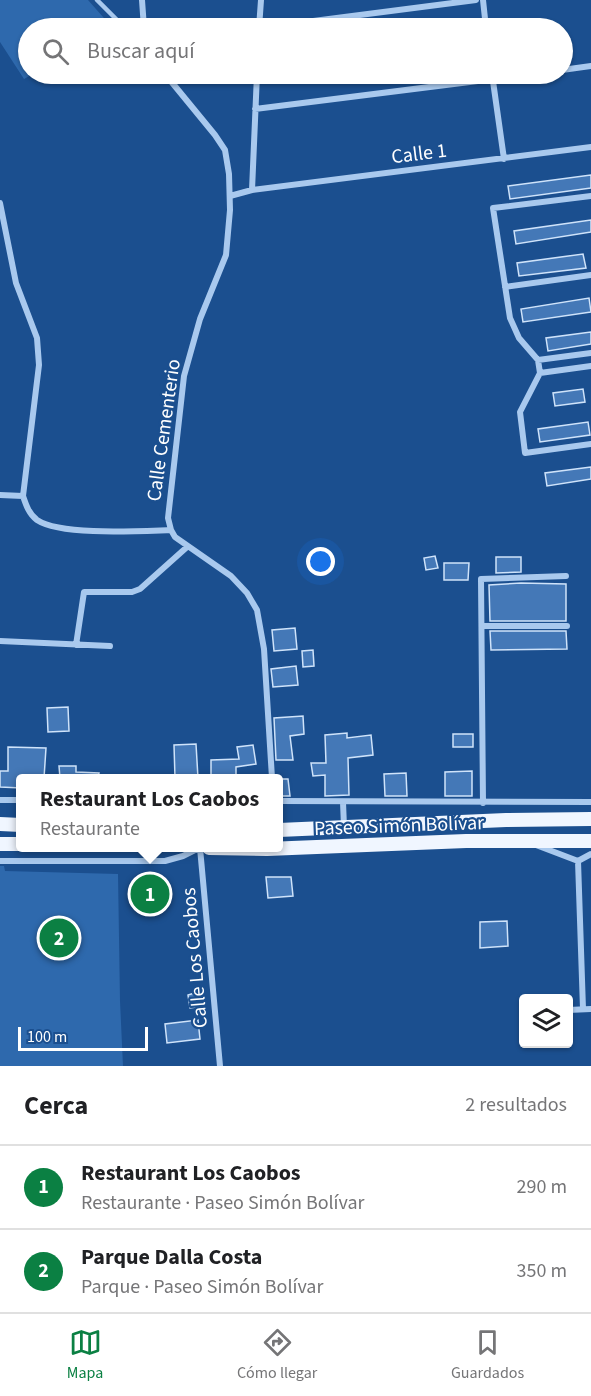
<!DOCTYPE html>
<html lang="es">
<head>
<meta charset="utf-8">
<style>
	body { margin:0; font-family:"Source Sans 3",sans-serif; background:#f2f2f2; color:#202124 }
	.controls { position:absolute; right:18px; bottom:18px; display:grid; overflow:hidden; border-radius:6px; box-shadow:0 2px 4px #0004 }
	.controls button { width:54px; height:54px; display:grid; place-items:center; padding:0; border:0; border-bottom:2px solid #e0e0e0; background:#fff; color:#202124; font:30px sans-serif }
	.scale { position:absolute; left:18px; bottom:15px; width:130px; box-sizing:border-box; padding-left:6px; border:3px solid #fff; border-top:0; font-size:16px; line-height:21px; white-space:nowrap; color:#fff; -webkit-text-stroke:4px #1b4f8f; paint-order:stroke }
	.you { position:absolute; left:321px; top:562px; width:21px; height:21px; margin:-15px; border:4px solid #fff; border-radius:50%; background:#1a73e8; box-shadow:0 0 0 9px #1a73e833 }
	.badge { display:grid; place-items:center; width:39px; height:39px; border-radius:50%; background:#0b8043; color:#fff; font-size:20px; font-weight:700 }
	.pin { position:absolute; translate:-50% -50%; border:3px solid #fff; box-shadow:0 2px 6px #0006 }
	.popup { position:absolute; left:16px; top:774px; width:267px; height:78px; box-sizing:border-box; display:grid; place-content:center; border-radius:6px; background:#fff; filter:drop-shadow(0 2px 4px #0005); font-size:20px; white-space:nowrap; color:#757577 }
	.popup b { font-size:22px; color:#202124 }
	.popup::after { content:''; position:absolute; left:50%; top:100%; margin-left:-12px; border:12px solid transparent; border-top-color:#fff }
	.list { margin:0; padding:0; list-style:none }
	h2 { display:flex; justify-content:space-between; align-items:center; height:78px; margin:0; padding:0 24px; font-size:26px }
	h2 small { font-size:20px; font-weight:400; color:#757577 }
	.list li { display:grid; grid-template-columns:39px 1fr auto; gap:18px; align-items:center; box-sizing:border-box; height:84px; padding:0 24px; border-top:2px solid #e0e0e0 }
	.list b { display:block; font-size:22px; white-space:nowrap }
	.list p { margin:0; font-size:20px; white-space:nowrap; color:#757577 }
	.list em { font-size:20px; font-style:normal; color:#757577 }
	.icon { flex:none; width:33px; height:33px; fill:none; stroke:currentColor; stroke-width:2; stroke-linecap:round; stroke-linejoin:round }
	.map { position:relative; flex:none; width:591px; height:1066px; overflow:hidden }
	.search { position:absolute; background:#fff; box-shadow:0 2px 4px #0004; left:18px; right:18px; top:18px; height:66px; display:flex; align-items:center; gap:15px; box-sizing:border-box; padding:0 21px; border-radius:33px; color:#757577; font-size:22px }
	.sheet { height:246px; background:#fff }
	nav { display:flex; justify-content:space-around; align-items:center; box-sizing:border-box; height:84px; border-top:2px solid #e0e0e0; background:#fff; font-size:16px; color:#757577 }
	nav a { display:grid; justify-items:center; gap:3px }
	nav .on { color:#0b8043 }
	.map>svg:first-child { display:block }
</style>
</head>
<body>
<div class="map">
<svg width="591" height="1066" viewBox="0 0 591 1066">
	<rect width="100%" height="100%" fill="#1b4f8f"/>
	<path fill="#2e69ad" d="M 0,0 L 88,0 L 111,26 L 107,28 L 28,28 L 28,74 L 33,74 L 24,79 L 0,42 Z
		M 0,866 L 4,866 L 5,871 L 118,874 L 120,1001 L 123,1066 L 0,1066 Z"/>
	<path fill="#4478b7" stroke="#cfe3fa" stroke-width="1.5" d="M 591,175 L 591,188 L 510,199 L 508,186 Z
		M 591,220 L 591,232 L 516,244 L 514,231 Z
		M 583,254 L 586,268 L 519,276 L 517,263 Z
		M 589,298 L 591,312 L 523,322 L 521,309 Z
		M 591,332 L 591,344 L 548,351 L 546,338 Z
		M 583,389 L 585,402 L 555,406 L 553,393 Z
		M 588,422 L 590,435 L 540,442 L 538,429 Z
		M 591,467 L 591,479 L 547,486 L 545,473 Z
		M 435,556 L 438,568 L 426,570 L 424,558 Z
		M 496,557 L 521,557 L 521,572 L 496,573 Z
		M 444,563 L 469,563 L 468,580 L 444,580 Z
		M 521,583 L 566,584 L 566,621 L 490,621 L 489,585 Z
		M 295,628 L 297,649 L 274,651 L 272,630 Z
		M 490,631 L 566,631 L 567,649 L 491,650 Z
		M 313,650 L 314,666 L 303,667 L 302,651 Z
		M 296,666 L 298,685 L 273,687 L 271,669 Z
		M 68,707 L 69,731 L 48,732 L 47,708 Z
		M 303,716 L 304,734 L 290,736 L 293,760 L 276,760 L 274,718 Z
		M 347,733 L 347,738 L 371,735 L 373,755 L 348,758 L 349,795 L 325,796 L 325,775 L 313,776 L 311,763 L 326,763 L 325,735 Z
		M 453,734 L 473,734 L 473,747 L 453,747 Z
		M 196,744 L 198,778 L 175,778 L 174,745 Z
		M 253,745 L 256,764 L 236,767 L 236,778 L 211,778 L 211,760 L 239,759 L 237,747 Z
		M 8,747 L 46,748 L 44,778 L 21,778 L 21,788 L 0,787 L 0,771 L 8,771 Z
		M 59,766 L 76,766 L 76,772 L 99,773 L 98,778 L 60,778 Z
		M 472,771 L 472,796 L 445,796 L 445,772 Z
		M 406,773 L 407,796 L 385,796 L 384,774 Z
		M 279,779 L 288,779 L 290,796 L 279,796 Z
		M 266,877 L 291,877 L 293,896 L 268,898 Z
		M 507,921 L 508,946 L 480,948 L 480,922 Z
		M 201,991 L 203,1006 L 190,1008 L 188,995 Z
		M 198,1020 L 200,1039 L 167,1043 L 165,1024 Z"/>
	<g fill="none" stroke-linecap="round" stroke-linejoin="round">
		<path stroke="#a9c9ee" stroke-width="4.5" d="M 97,0 L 125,28"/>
		<path stroke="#a9c9ee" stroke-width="6" d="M 142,0 L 144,28
			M 483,0 L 486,28
			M 259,28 L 476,0
			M 259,28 L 261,0
			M 562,70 L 591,66
			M 165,74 L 215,135 L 225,150 L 229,174 L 230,210 L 226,255 L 200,319 L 184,376 L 168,518 L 171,530 L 175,537 L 231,576 L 247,593 L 257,610 L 264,649 L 272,778
			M 492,74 L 504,159
			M 255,109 L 533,74
			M 252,190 L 257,74
			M 230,196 L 252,190 L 591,147
			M 591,196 L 493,208 L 510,318 L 519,338 L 538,360 L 540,373 L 520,412 L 525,453 L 591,444
			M 0,203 L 16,283 L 37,338 L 39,365 L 23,496 C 26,505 29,514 37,520 C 61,536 140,531 171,530
			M 505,287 L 591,275
			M 538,360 L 591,353
			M 540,373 L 591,366
			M 0,495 L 23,496
			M 482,626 L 567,626
			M 0,641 L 110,646
			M 76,645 L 84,592 L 132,592 L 140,589 L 187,547
			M 0,800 L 21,800
			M 279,801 L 591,802
			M 343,802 L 344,827
			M 483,803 L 481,579 L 566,576
			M 536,845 L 578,861
			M 200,848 L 220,1066
			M 0,861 L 165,861 L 183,856 L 199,848
			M 578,861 L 583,1009
			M 578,861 L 591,854
			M 568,1010 L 591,1009"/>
		<path stroke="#f0f6ff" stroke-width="14" d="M 0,824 L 21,825
			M 279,830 L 506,820 L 591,819
			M 0,844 L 21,844
			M 209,848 L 267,849 L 466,841 L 591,841"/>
	</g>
	<g text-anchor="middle" stroke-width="4.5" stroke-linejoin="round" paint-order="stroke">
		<g font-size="20" fill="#fff" stroke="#1b4f8f">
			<text transform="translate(419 153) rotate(-7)" y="7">Calle 1</text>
			<text transform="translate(163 430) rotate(-82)" y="7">Calle Cementerio</text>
			<text transform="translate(399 825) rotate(-2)" y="7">Paseo Simón Bolívar</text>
			<text transform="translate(194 958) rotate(-95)" y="7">Calle Los Caobos</text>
		</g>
	</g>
</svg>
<div class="controls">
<button><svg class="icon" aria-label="layers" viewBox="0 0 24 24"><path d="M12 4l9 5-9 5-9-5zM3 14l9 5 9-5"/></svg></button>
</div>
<div class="scale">100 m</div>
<div class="you"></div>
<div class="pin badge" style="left:150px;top:894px">1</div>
<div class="popup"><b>Restaurant Los Caobos</b>Restaurante</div>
<div class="pin badge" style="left:59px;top:938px">2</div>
<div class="search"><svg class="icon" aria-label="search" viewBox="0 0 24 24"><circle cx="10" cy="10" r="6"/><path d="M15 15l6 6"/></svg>Buscar aquí</div>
</div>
<section class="sheet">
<h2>Cerca<small>2 resultados</small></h2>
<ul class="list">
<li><span class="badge">1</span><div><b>Restaurant Los Caobos</b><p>Restaurante · Paseo Simón Bolívar</p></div><em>290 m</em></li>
<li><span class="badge">2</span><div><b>Parque Dalla Costa</b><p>Parque · Paseo Simón Bolívar</p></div><em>350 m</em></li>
</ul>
</section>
<nav>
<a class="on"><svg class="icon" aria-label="map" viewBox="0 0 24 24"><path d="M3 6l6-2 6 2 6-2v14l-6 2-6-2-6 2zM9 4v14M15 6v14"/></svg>Mapa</a>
<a><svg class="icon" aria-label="directions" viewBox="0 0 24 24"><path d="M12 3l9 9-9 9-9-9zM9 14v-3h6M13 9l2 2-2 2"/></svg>Cómo llegar</a>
<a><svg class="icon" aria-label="saved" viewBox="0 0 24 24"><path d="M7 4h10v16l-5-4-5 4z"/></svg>Guardados</a>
</nav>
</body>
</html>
